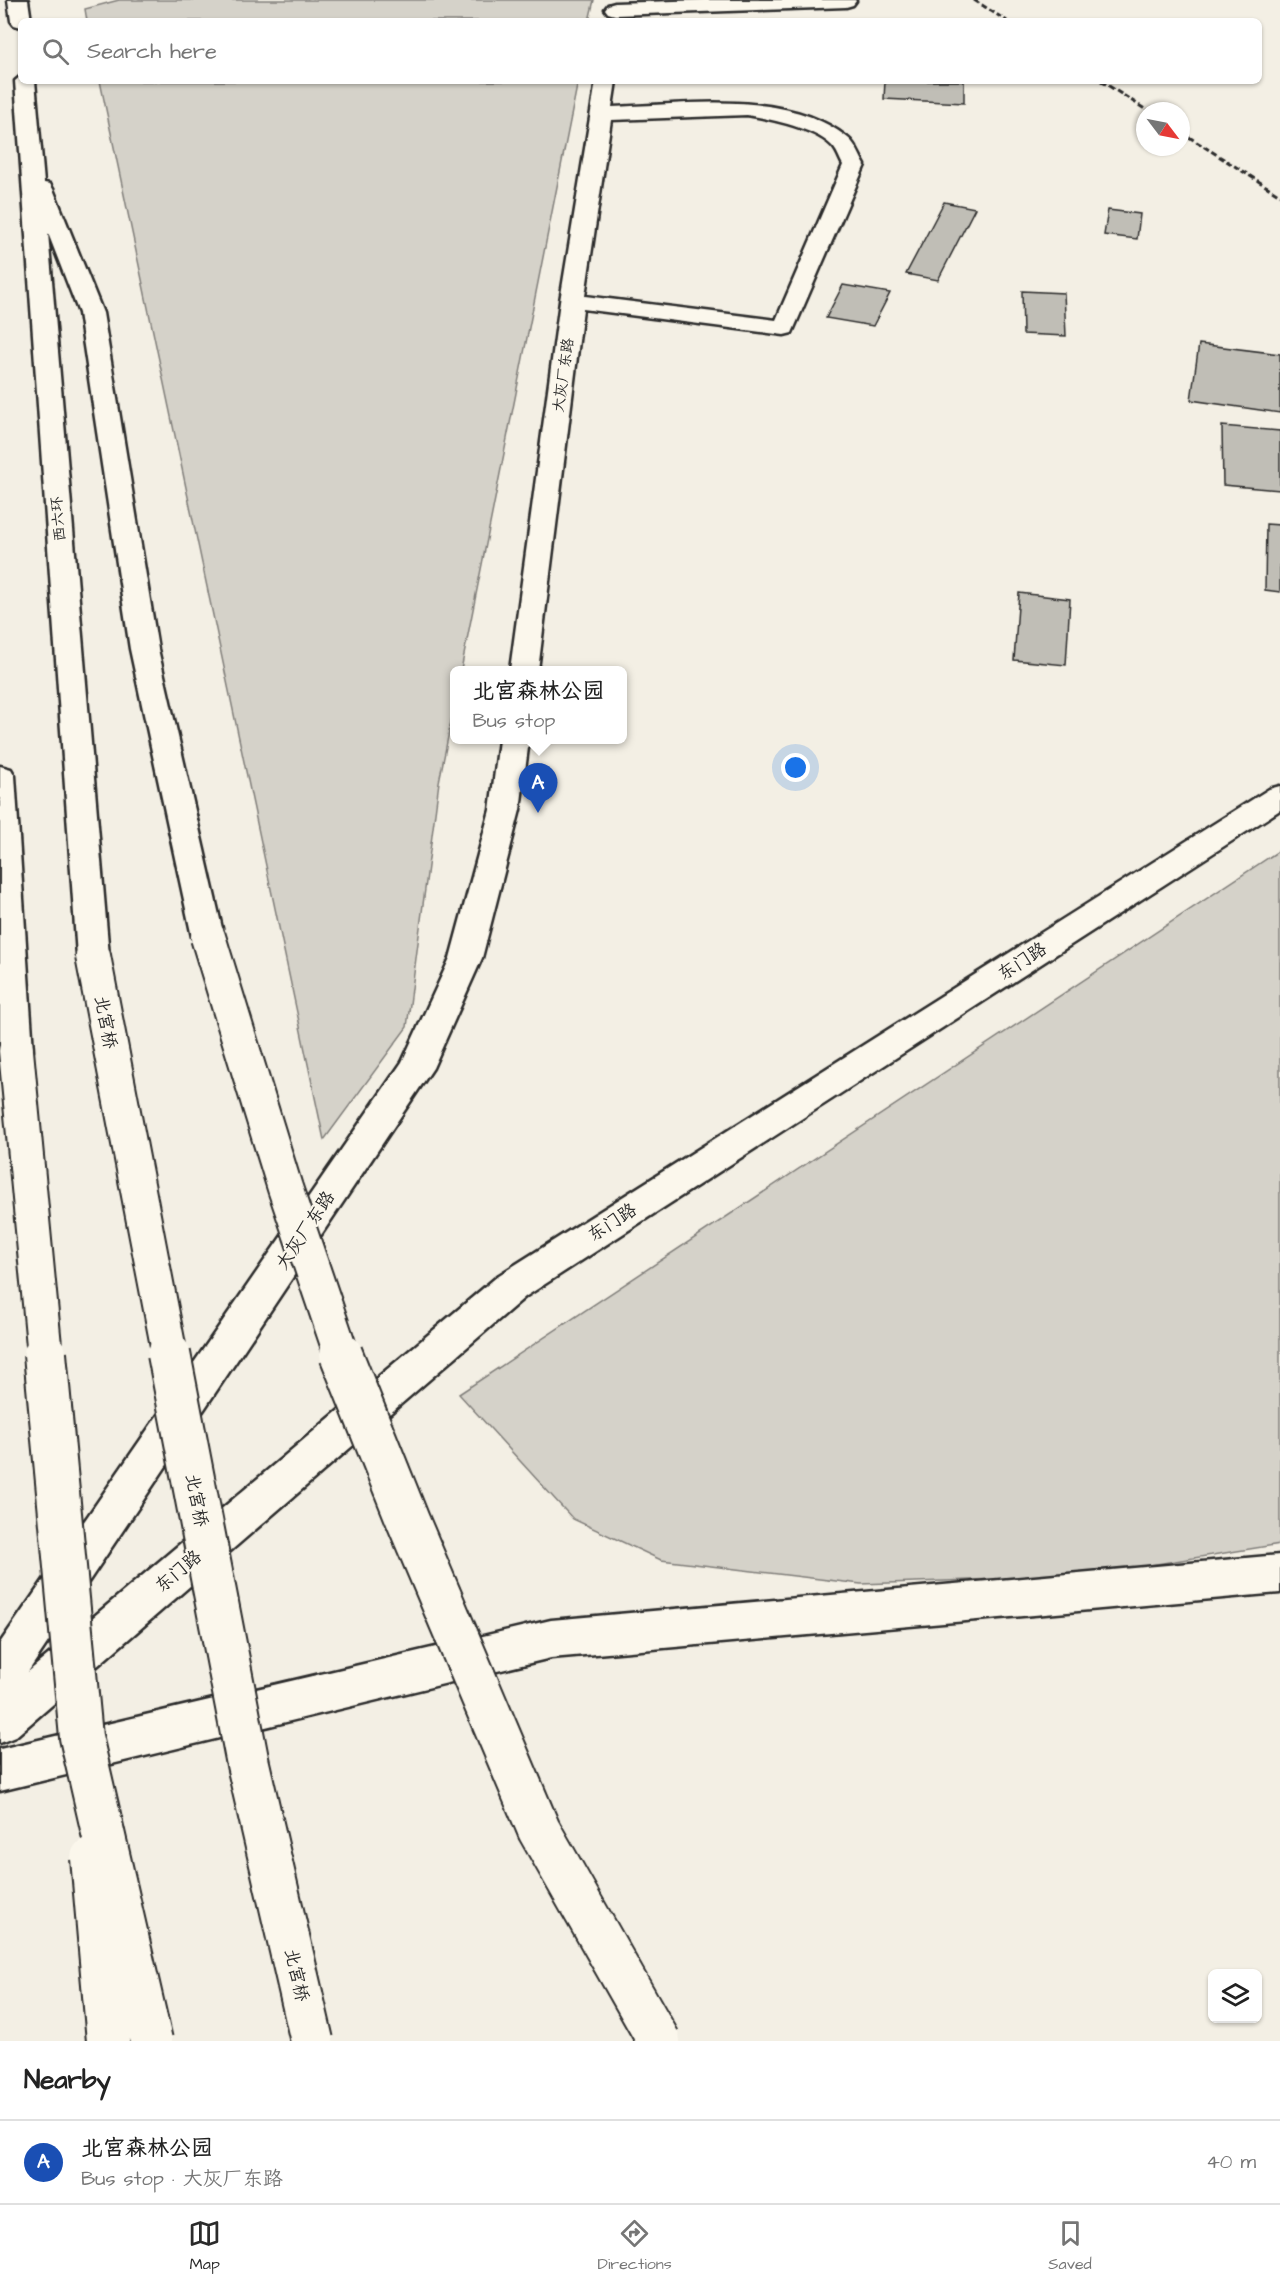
<!DOCTYPE html>
<html lang="en">
<head>
<meta charset="utf-8">
<style>
	body { margin:0; font-family:"Architects Daughter","LXGW WenKai TC",sans-serif; background:#f6f6f6; color:#222 }
	.controls { position:absolute; right:18px; bottom:18px; display:grid; overflow:hidden; border-radius:9px; box-shadow:0 2px 4px #0004 }
	.controls button { width:54px; height:54px; display:grid; place-items:center; padding:0; border:0; border-bottom:2px solid #e0e0e0; background:#fff; color:#222; font:30px sans-serif }
	.compass { position:absolute; left:1136px; top:102px; width:54px; height:54px; border-radius:50%; background:#fff; box-shadow:0 2px 4px #0004; rotate:122deg }
	.you { position:absolute; left:796px; top:768px; width:21px; height:21px; margin:-15px; border:4px solid #fff; border-radius:50%; background:#1a73e8; box-shadow:0 0 0 9px #1a73e833 }
	.badge { display:grid; place-items:center; width:39px; height:39px; border-radius:50%; background:#2b2b2b; color:#fff; font-size:20px; font-weight:700 }
	.pin { position:absolute; translate:-50% -50px; filter:drop-shadow(0 2px 3px #0008) }
	.pin::after { content:''; position:absolute; top:32px; width:21px; height:18px; background:inherit; clip-path:polygon(0 0,100% 0,50% 100%) }
	.popup { position:absolute; left:450px; top:666px; width:177px; height:78px; box-sizing:border-box; display:grid; place-content:center; border-radius:9px; background:#fff; filter:drop-shadow(0 2px 4px #0005); font-size:20px; white-space:nowrap; color:#767676 }
	.popup b { font-size:22px; color:#222 }
	.popup::after { content:''; position:absolute; left:50%; top:100%; margin-left:-12px; border:12px solid transparent; border-top-color:#fff }
	.list { margin:0; padding:0; list-style:none }
	h2 { display:flex; justify-content:space-between; align-items:center; height:78px; margin:0; padding:0 24px; font-size:26px }
	h2 small { font-size:20px; font-weight:400; color:#767676 }
	.list li { display:grid; grid-template-columns:39px 1fr auto; gap:18px; align-items:center; box-sizing:border-box; height:84px; padding:0 24px; border-top:2px solid #e0e0e0 }
	.list b { display:block; font-size:22px; white-space:nowrap }
	.list p { margin:0; font-size:20px; white-space:nowrap; color:#767676 }
	.list em { font-size:20px; font-style:normal; color:#767676 }
	.icon { flex:none; width:33px; height:33px; fill:none; stroke:currentColor; stroke-width:2; stroke-linecap:round; stroke-linejoin:round }
	.map { position:relative; flex:none; width:1280px; height:2041px; overflow:hidden }
	.search { position:absolute; background:#fff; box-shadow:0 2px 4px #0004; left:18px; right:18px; top:18px; height:66px; display:flex; align-items:center; gap:15px; box-sizing:border-box; padding:0 21px; border-radius:9px; color:#767676; font-size:22px }
	.sheet { height:162px; background:#fff }
	nav { display:flex; justify-content:space-around; align-items:center; box-sizing:border-box; height:84px; border-top:2px solid #e0e0e0; background:#fff; font-size:16px; color:#767676 }
	nav a { display:grid; justify-items:center; gap:3px }
	nav .on { color:#2b2b2b }
	.map>svg:first-child { display:block }
</style>
</head>
<body>
<div class="map">
<svg width="1280" height="2041" viewBox="0 0 1280 2041">
	<rect width="100%" height="100%" fill="#f3efe4"/>
	<filter id="ink" filterUnits="userSpaceOnUse"><feTurbulence type="fractalNoise" baseFrequency=".0167" numOctaves="2"/><feDisplacementMap in="SourceGraphic" scale="12" xChannelSelector="R" yChannelSelector="G"/><feConvolveMatrix kernelMatrix="1 2 1 2 8 2 1 2 1" color-interpolation-filters="sRGB"/></filter>
	<g filter="url(#ink)">
		<path fill="#d5d2c9" stroke="#807e7a" stroke-width="1.5" d="M 119,0 L 594,0 L 589,21 L 87,21 L 85,9 Z
			M 100,81 L 578,81 L 461,670 L 454,670 L 454,707 L 439,782 L 407,1027 L 324,1140 Z
			M 1280,850 L 1280,1544 L 1082,1576 L 861,1584 L 661,1560 L 573,1519 L 459,1394 Z"/>
		<path fill="#c0beb6" stroke="#2b2b2b" stroke-width="1.5" d="M 885,81 L 964,81 L 964,103 L 884,99 Z
			M 944,202 L 975,208 L 938,280 L 906,274 Z
			M 1108,210 L 1140,214 L 1137,239 L 1104,235 Z
			M 843,285 L 890,293 L 873,326 L 826,318 Z
			M 1022,291 L 1064,293 L 1066,336 L 1023,334 Z
			M 1199,344 L 1280,354 L 1280,413 L 1191,400 Z
			M 1222,426 L 1280,431 L 1280,490 L 1223,485 Z
			M 1266,524 L 1280,525 L 1280,592 L 1265,590 Z
			M 1019,593 L 1070,599 L 1066,665 L 1014,660 Z"/>
		<g fill="none" stroke-linecap="round" stroke-linejoin="round">
			<g stroke="#2b2b2b" stroke-width="5">
				<path id="minor" d="M 705,0 L 855,0 L 856,1 L 853,5 L 846,7 L 615,15 L 608,13 L 605,9 L 608,5 L 615,3 Z
					M 596,81 L 616,81 L 612,107 C 685,105 787,88 848,138 C 856,144 860,157 865,165 L 792,333 L 784,335 L 583,309 L 538,670 L 510,670 L 560,301 ZM 747,115 C 771,119 819,129 834,148 C 838,153 840,160 843,165 L 776,320 L 585,296 L 611,120 Z
					M 499,740 L 529,740 L 520,810 L 482,958 L 433,1068 L 28,1672 L 499,1275 L 1269,789 L 1280,786 L 1280,810 L 525,1297 L 15,1737 L 0,1743 L 0,1643 L 402,1062 L 450,958 L 490,810 Z
					M 1280,1555 L 1280,1593 L 551,1658 L 0,1791 L 0,1749 L 551,1620 Z"/>
			</g>
			<g stroke="#2b2b2b" stroke-width="5">
				<path id="motorway" d="M 8,0 L 28,0 L 31,21 L 21,21 L 21,27 L 14,25 L 11,21 Z
					M 21,76 L 21,81 L 35,81 L 44,183 L 50,184 L 53,189 L 103,313 L 158,649 L 224,937 L 219,945 L 208,949 L 197,945 L 192,937 L 130,649 L 79,313 L 48,233 L 109,956 L 104,964 L 93,968 L 82,964 L 77,956 L 15,81 Z
					M 0,766 L 11,769 L 15,776 L 33,1051 L 28,1060 L 16,1064 L 4,1060 L 0,1052 Z"/>
			</g>
			<use href="#minor" fill="#fbf7ec" fill-rule="evenodd"/>
			<use href="#motorway" fill="#fbf7ec" fill-rule="evenodd"/>
			<path stroke="#2b2b2b" stroke-width="3" stroke-dasharray="6 3" stroke-linecap="butt" d="M 974,0 L 1007,21
				M 1101,81 L 1148,111
				M 1181,132 L 1280,195"/>
			<g stroke="#2b2b2b" stroke-width="38" stroke-linecap="butt">
				<path id="motorway-bridge-far1" d="M 208,937 L 285,1188 L 342,1356
					M 93,956 L 170,1356
					M 16,1051 L 45,1356"/>
			</g>
			<g stroke="#2b2b2b" stroke-width="46" stroke-linecap="butt">
				<path id="motorway-bridge" d="M 45,1354 L 81,1737 L 151,2041
					M 169,1354 L 248,1764 L 312,2041
					M 341,1354 L 408,1521 L 539,1830 L 659,2041
					M 92,1858 L 108,2041"/>
			</g>
			<use href="#motorway-bridge-far1" stroke="#fbf7ec" stroke-width="34"/>
			<use href="#motorway-bridge" stroke="#fbf7ec" stroke-width="42"/>
		</g>
	</g>
	<g text-anchor="middle" stroke-width="4.5" stroke-linejoin="round" paint-order="stroke">
		<g font-size="15" fill="#2b2b2b" stroke="#fbf7ec">
			<text transform="translate(563 375) rotate(-82)" y="5">大灰厂东路</text>
			<text transform="translate(58 519) rotate(-95)" y="5">西六环</text>
		</g>
		<g font-size="18" fill="#2b2b2b" stroke="#fbf7ec">
			<text transform="translate(1022 961) rotate(-33)" y="6">东门路</text>
			<text transform="translate(106 1022) rotate(79)" y="6">北宫桥</text>
			<text transform="translate(612 1222) rotate(-33)" y="6">东门路</text>
			<text transform="translate(305 1230) rotate(-56)" y="6">大灰厂东路</text>
			<text transform="translate(197 1500) rotate(79)" y="6">北宫桥</text>
			<text transform="translate(178 1571) rotate(-40)" y="6">东门路</text>
			<text transform="translate(297 1975) rotate(77)" y="6">北宫桥</text>
		</g>
	</g>
</svg>
<div class="controls">
<button><svg class="icon" aria-label="layers" viewBox="0 0 24 24"><path d="M12 4l9 5-9 5-9-5zM3 14l9 5 9-5"/></svg></button>
</div>
<svg class="compass" viewBox="-18 -18 36 36"><path d="M0-13l5 13h-10z" fill="#e53935"/><path d="M0 13l5-13h-10z" fill="#767676"/></svg>
<div class="you"></div>
<div class="pin badge" style="left:538px;top:813px;background:#1a4fb4">A</div>
<div class="popup"><b>北宫森林公园</b>Bus stop</div>
<div class="search"><svg class="icon" aria-label="search" viewBox="0 0 24 24"><circle cx="10" cy="10" r="6"/><path d="M15 15l6 6"/></svg>Search here</div>
</div>
<section class="sheet">
<h2>Nearby<small></small></h2>
<ul class="list">
<li><span class="badge" style="background:#1a4fb4">A</span><div><b>北宫森林公园</b><p>Bus stop · 大灰厂东路</p></div><em>40 m</em></li>
</ul>
</section>
<nav>
<a class="on"><svg class="icon" aria-label="map" viewBox="0 0 24 24"><path d="M3 6l6-2 6 2 6-2v14l-6 2-6-2-6 2zM9 4v14M15 6v14"/></svg>Map</a>
<a><svg class="icon" aria-label="directions" viewBox="0 0 24 24"><path d="M12 3l9 9-9 9-9-9zM9 14v-3h6M13 9l2 2-2 2"/></svg>Directions</a>
<a><svg class="icon" aria-label="saved" viewBox="0 0 24 24"><path d="M7 4h10v16l-5-4-5 4z"/></svg>Saved</a>
</nav>
</body>
</html>
